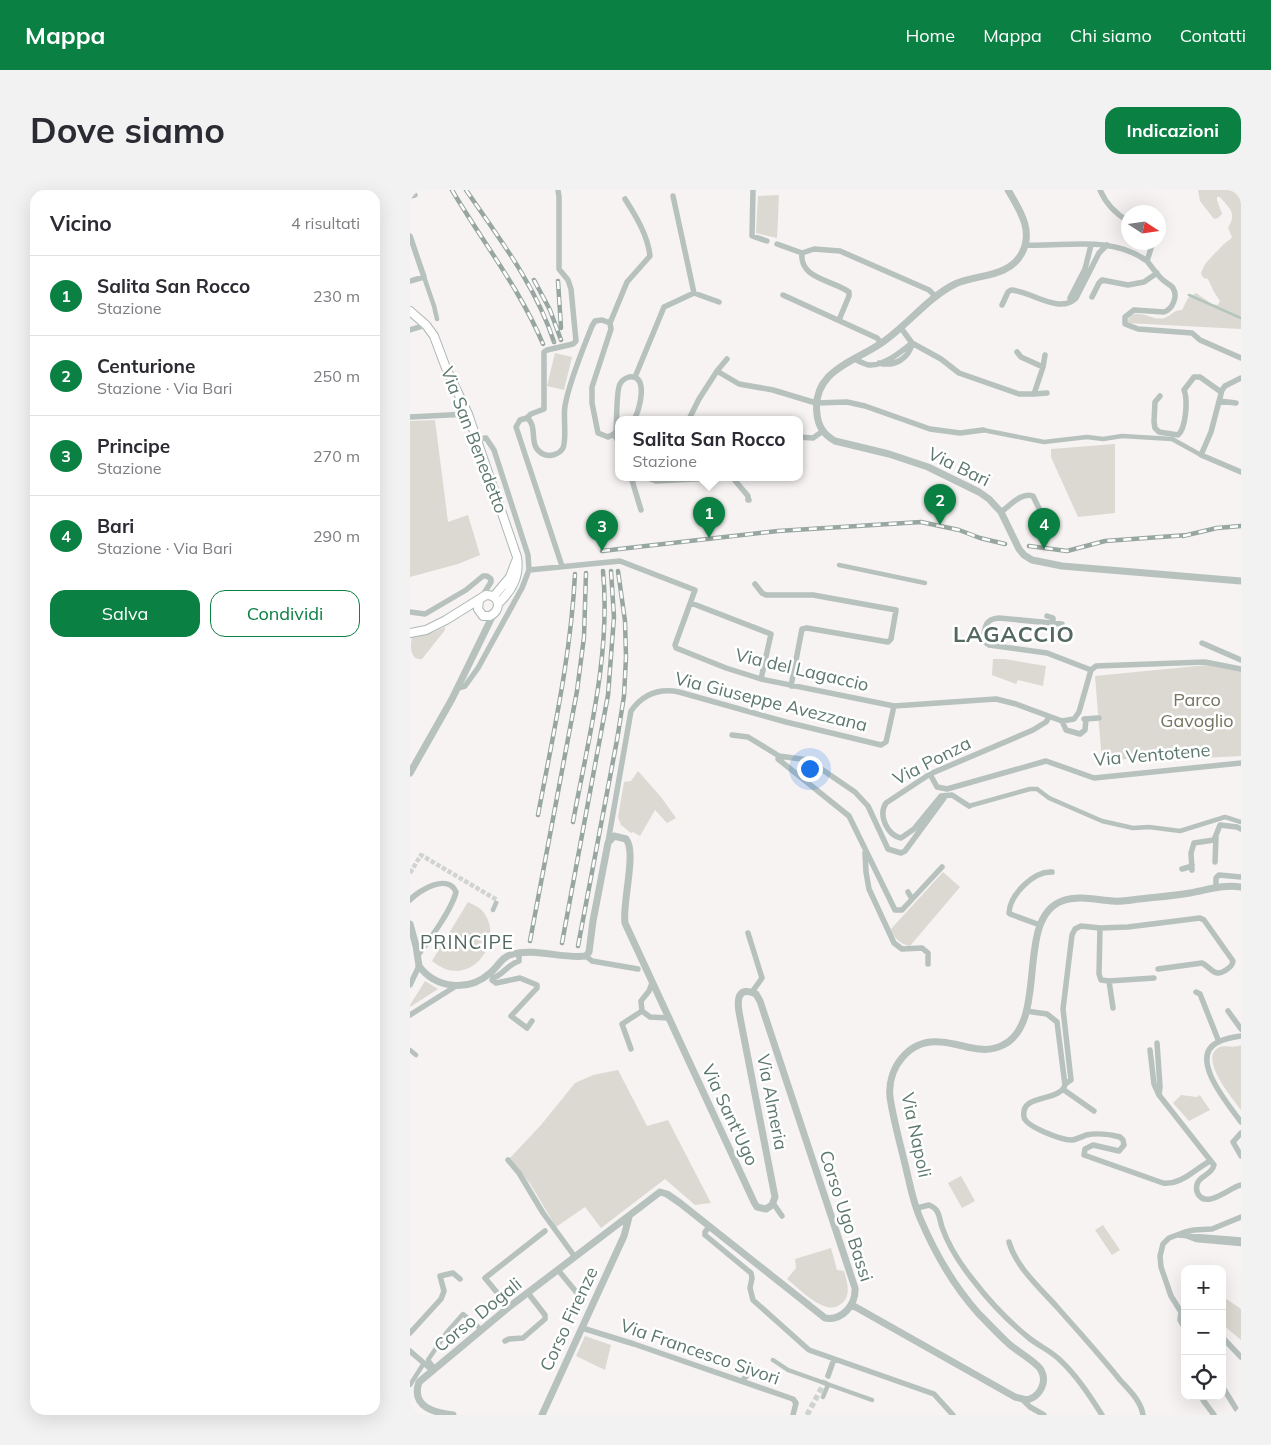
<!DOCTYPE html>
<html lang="it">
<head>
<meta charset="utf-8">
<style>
	body { margin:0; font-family:Mulish,sans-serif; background:#f2f2f3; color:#2b2b33 }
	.controls { position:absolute; right:15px; bottom:15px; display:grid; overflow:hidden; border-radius:10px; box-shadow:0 5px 20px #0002 }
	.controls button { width:45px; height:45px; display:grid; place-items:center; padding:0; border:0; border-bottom:1px solid #e1e1e2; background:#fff; color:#2b2b33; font:25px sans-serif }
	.compass { position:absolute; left:711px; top:15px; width:45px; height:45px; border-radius:50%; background:#fff; box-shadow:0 5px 20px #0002; rotate:102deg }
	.you { position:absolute; left:399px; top:578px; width:18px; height:18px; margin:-12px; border:4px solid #fff; border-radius:50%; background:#1a73e8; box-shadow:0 0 0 8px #1a73e833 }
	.badge { display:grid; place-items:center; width:32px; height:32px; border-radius:50%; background:#0b8043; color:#fff; font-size:16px; font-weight:700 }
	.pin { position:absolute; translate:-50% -41px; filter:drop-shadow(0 1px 2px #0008) }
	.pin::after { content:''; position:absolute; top:26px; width:18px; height:15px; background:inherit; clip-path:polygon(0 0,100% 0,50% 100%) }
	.popup { position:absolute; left:205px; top:226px; width:188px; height:65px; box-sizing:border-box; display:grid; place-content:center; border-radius:10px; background:#fff; filter:drop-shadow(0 1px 4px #0005); font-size:16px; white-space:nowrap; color:#7c7c81 }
	.popup b { font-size:19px; color:#2b2b33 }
	.popup::after { content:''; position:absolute; left:50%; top:100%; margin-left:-10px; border:10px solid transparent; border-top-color:#fff }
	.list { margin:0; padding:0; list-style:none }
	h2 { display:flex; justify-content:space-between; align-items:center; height:65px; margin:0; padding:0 20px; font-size:21px }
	h2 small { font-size:16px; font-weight:400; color:#7c7c81 }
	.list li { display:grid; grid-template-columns:32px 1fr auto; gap:15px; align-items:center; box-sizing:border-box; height:80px; padding:0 20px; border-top:1px solid #e1e1e2 }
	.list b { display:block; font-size:19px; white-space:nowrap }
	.list p { margin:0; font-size:16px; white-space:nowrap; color:#7c7c81 }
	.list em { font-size:16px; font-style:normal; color:#7c7c81 }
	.actions { display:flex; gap:10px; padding:15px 20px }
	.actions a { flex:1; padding:11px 0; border:1px solid #0b8043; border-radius:15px; text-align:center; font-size:18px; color:#0b8043 }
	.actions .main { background:#0b8043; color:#fff }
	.icon { flex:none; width:28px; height:28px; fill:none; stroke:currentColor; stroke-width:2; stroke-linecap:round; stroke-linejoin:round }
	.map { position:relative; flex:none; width:831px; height:1225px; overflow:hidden; border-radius:15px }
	header { display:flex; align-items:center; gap:30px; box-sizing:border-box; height:70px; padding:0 25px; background:#0b8043; color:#fff }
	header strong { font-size:24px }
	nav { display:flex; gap:28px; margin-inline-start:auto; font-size:18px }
	.intro { display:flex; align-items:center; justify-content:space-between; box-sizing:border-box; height:120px; padding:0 30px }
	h1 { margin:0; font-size:35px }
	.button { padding:12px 22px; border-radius:15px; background:#0b8043; color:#fff; font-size:18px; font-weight:700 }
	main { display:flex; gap:30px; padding:0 30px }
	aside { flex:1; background:#fff; border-radius:15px; box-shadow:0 5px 20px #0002 }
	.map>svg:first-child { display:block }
</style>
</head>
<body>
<header>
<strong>Mappa</strong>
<nav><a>Home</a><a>Mappa</a><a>Chi siamo</a><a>Contatti</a></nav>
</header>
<div class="intro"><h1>Dove siamo</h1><a class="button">Indicazioni</a></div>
<main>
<aside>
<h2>Vicino<small>4 risultati</small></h2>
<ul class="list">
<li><span class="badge">1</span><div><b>Salita San Rocco</b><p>Stazione</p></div><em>230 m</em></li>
<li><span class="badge">2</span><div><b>Centurione</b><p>Stazione · Via Bari</p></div><em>250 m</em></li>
<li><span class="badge">3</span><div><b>Principe</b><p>Stazione</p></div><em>270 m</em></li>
<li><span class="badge">4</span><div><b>Bari</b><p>Stazione · Via Bari</p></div><em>290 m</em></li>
</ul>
<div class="actions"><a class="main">Salva</a><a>Condividi</a></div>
</aside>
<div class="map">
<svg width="831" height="1225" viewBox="0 0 831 1225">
	<rect width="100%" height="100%" fill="#f6f3f2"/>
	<path fill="#dbd9d1" d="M 788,0 L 831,0 L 831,139 L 717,133 C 723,113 742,132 754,128 C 761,126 763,120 772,120 L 778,108 L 786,103 L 802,114 L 808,115 L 810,111 L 804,102 L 798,89 L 794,88 L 791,84 C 793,73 806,63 813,55 C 817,51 819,51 822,47 L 818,38 C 827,23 820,19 810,7 L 807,7 L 807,10 L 812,24 L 808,28 L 804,29 L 790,11 Z
		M 369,5 L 367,48 L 346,43 L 348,6 Z
		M 145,163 L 162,167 L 154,200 L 137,196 Z
		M 25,230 L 38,332 L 58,325 L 70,365 L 48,374 L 0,387 L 0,231 Z
		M 705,254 L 705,323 L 668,327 L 641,267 L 641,259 Z
		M 35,437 L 35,440 L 12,469 C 0,471 0,456 2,447 L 24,442 Z
		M 583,469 L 595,469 L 636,476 L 633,496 L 608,490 L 606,494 L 582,485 Z
		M 797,475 L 831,481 L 831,566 L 792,568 L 792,563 L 692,571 L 685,486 Z
		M 228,581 L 251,607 L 266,628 L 257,633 L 245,620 L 230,646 L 223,642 L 221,643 L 211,635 L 208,627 L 214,592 L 221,591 Z
		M 533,682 L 550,697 L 500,756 C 491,755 483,747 481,739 Z
		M 58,712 C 64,715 71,718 74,723 C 93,749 67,790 35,779 C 31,777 26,774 22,771 Z
		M 15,791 L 28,799 L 0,817 L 0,815 Z
		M 831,855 L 831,920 C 823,909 789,869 808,858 C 815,854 823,859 831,855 Z
		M 208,880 L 237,936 L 258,930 L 301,1013 L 285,1015 L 255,989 L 191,1038 L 175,1017 L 146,1037 L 121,995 L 100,968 L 131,935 L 165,893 L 183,885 Z
		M 771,905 L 787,907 L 790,905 L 800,920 L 779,931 L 763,913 Z
		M 551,986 L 565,1011 L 552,1018 L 538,993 Z
		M 693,1035 L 710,1060 L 702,1065 L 685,1040 Z
		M 421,1058 L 427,1080 L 434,1081 C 437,1092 442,1106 431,1114 C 415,1127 390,1099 377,1089 L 386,1078 L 385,1069 Z
		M 812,1106 L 831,1119 L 831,1150 L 812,1134 Z
		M 175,1146 L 201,1155 L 195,1180 L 166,1166 Z"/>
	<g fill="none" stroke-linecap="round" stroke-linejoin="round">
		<path stroke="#b3c5bd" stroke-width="2.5" d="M 779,105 L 831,128"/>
		<path stroke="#d0d4d1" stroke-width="4.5" stroke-dasharray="4.5 2" stroke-linecap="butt" d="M 0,683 L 11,665 L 87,710 L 86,713"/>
		<path stroke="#d0d4d1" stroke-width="5.5" stroke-dasharray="5.5 3" stroke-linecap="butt" d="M 397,1225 L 418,1186"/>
		<g stroke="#acb8b4" stroke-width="10">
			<path id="secondary" d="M 0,121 L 16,135 L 24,146 L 36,178 L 58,224 L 107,367 C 110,387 102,400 88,414
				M 84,406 L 100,387 L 106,371
				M 0,443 L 16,440 L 36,430 L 76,405 C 90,405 92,420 80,426 L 73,426 L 68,419 L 69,411"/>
		</g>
		<path stroke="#b7c1be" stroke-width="4.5" d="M 14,87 L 24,116 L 27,129
			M 573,240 L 634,252 L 677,247 L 693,249 L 712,246 L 762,249 L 791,265
			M 429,375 L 515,393
			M 559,616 L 620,599 L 627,599 L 639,608 L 692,631 L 723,638 L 739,637 L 770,641 L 815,627 L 831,632
			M 83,720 L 86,713
			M 0,860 L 6,865
			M 778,1047 L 786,1050 L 831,1054
			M 363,1170 L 378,1180 L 462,1210
			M 25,1179 L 18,1170 L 37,1142 L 53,1124 L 72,1140
			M 0,1195 L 14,1173
			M 413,1207 L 418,1195"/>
		<path stroke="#b7c1be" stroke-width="5.5" d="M 148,0 L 149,7 L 149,79 L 158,90 L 161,99 L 166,151 L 163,154 L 137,160 L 134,162 L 134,219 L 121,224 L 117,228 L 110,230 L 106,237 L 152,376
			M 343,0 L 342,46 L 357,51
			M 690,0 C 696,14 706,24 718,31
			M 0,6 L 5,5
			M 0,46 L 14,87 L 0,91
			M 367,54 L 392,63 L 404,59 L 430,61 L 519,100 L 526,107
			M 615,55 C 656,57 702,45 737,71 L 743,52
			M 392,63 C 389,89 423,90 439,102 L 439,106 L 429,130
			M 737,71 C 742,77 747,85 753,90 C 756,93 760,94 763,98 C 768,106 763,119 754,122 L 724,120 L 715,127 L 715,134 L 728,139 L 782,143 L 790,150 L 831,168
			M 284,103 L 309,112
			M 373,105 L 467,148 L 471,153
			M 682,107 L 689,93 L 692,90 L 718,95 L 734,92 L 747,83
			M 660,108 L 675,79 L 681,55
			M 592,115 L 598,102 L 601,100 C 621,101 649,125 666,108 L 689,63 L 697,55
			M 200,133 L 217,92 L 240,66 C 238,46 226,26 215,9
			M 491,138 L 502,153 L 531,169 L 549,183 L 609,204 L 624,204 L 633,177 L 611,167 L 607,162
			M 0,140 L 16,135
			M 444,169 C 449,171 454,174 459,175 C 474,176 491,162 502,153
			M 469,173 C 484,177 499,169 502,153
			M 633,177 L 635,165
			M 307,181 L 317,169
			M 225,187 L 254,117 L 284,103 L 263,6
			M 831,188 L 815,196 L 812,200 L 801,242 L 791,265 L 831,282
			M 624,204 L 637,203
			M 750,206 L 745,212 L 744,232 L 745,238 L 749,242 L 768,245 C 776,238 778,210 774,200 L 784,187 L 790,187 L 811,202
			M 809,211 L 826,213
			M 0,227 L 58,224
			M 117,228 C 129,237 117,256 133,264 C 139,267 149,265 153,258 C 157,248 153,227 155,216 C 159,192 173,159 182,136 L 185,131 L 192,130 L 200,133 L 201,139 L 182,197 L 182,213 L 188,243 L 198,247 L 204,244
			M 279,229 L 289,209 L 307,181 L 329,194 L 363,200 L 406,213 L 437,212 L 455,216 L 520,239 L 550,243 L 573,240
			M 389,247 L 403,248 L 413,241
			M 209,253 L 204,244 L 206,241 C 207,232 206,200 210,194 C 212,190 216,188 219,187 C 239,183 230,221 224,229
			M 221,287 L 231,320
			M 235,287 L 246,291 L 322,287 L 338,306 L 338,310 L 339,310
			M 591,322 C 601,315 611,302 623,306 L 639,339
			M 119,380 L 210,371 L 285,400 L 265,455 L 266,458 L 316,478 L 351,489 L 484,516 L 586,509 L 606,514 L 652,531 L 664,529 L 669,522 L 681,480 L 686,476 L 795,472 L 831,479
			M 345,394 L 352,403 L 356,405 L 403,405 L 486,420 L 481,449 L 478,452 L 397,438 L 392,439 L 381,496
			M 281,413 L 361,444 L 351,489
			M 0,422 L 15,424 L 56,400 L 73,386 L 77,386 L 81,389 L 81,392 L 71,408
			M 637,426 L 643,428 L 643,434
			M 652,434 L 589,428 C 574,429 575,438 573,451 L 579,455 L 637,463 L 681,480
			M 792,453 L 831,470
			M 48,498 L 55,496 L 68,478 L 112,398 L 119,380 L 118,365 L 84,260 L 76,248 L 68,249
			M 674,529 L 689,528
			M 652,531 L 656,540 L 670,544 L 675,540 L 676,529
			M 322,545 L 338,547 L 369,566 L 398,570 L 445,602 L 458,616 L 478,659 L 491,663 L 495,661 L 534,608 L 531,606 L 504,639 L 491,648 C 477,645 468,625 476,613 L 520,584 L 623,540 L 636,532 L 639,527
			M 369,566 L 368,569 L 439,626 L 485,720 L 492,720 L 532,677
			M 520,584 L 527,597 L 537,599 L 636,571 L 684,588 L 831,573
			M 531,606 L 542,605 L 559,616
			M 198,652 L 221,521 C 233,504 249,498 269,502 L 376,532 L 471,555 L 476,552 L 484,516
			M 455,663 L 456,682 L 459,699 L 484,753 L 492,759 L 512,758 L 518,763 L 518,774
			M 805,672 L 806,647
			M 772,679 L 779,677 L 782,675
			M 782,680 L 781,663 L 784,653 L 804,650 L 810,635 L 827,637 L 831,639
			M 806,698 L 806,688 L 809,685 L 831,687
			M 498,702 L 502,709
			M 0,710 C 9,700 38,683 46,702 C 42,719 19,751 8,765
			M 630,735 L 600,724 L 599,723 C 600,704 624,681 642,682
			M 690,738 L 689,784 L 691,790 L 699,791 L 744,788
			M 338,743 L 352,788 L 342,802
			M 109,763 L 109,771 C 98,774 93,785 83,788 L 82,790 L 86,793 L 110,788 L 127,795 L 127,798 L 101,826 L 117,838 L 122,831
			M 176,766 L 182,771 L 228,779
			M 699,791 L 703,818
			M 242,793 L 239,801 L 231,811 L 232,821 L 240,827 L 259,828
			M 0,795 L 9,776
			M 786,802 L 790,804 L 809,852
			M 616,821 L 637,824 L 647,832 L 655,895 C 649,913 610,903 614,927 C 616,937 652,950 661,950 C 666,950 671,947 676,945 C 686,943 700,944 710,947 L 713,950 L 714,955 L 709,961 L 683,955 L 675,959 L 674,965 L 753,993 C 772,995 785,979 800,971
			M 818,821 L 831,839
			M 0,825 L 46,796
			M 831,846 C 823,847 815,849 808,852 C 777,867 819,915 831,932
			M 747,853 L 750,897 L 749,905
			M 221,859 L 212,834 L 232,821
			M 740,860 L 744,894 L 749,905 L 804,975 C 802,984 792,985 788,992 C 786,996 786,1000 788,1004 C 797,1019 819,998 831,995
			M 655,894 L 661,890 L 653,819 L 662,745 L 665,739 L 671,736 L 690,738 L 718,737 L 790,728 L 794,730 L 823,771 C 822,776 820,777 816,780 C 804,788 802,778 792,773 L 748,779
			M 654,900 L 684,921
			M 831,943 L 823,952 L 831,966
			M 98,970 L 109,983 L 133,1023 L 165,1067
			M 363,1013 L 372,1026
			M 507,1018 L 519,1015 C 530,1019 529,1028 532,1037 C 538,1055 551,1075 563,1090 C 579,1111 598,1131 619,1148 C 629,1156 641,1161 650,1170 C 667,1186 680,1206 692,1225
			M 299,1037 L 295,1042 L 295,1045 L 341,1083 L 342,1088 L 340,1098 L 343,1110 L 399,1160 L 524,1204 L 543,1225
			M 768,1045 L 831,1050
			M 599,1052 C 606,1077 630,1098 647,1117 C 668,1141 690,1165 710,1190 C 719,1200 731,1211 733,1225
			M 148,1080 L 167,1103
			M 99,1117 L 75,1088 L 135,1041
			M 172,1138 L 224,1154 L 383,1209 L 386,1213 L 383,1225
			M 775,1139 L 770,1130 L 771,1122 L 761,1106 L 751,1077 L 750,1066 L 753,1054 L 759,1048 L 775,1042 L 784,1040 L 802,1039 L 831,1027
			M 0,1143 L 31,1109 L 34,1101 L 30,1086 L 43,1083 L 50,1089
			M 812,1147 L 831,1167
			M 95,1151 L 99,1149 L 113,1148 L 135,1129 L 135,1125 L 118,1103
			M 0,1161 L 23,1181
			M 418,1186 L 424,1169
			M 332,1191 L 339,1183 L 336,1176
			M 812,1196 L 830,1225
			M 613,1210 L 620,1217 L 634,1225
			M 793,1210 L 804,1225"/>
		<path stroke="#b7c1be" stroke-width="7" d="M 598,0 C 609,19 624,40 612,63 C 599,88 567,84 545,94 C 519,107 500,132 477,149 C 450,171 401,178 407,224 C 408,236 414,245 425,251 L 479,264 L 518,277 L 569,302 L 579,309 L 591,322 L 609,359 L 614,365 L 622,370 L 652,376 L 831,391
			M 0,583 L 42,509 L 83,425
			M 0,734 L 6,756 L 9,776 C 26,799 59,802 80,783 C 88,777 92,766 103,764 C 124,758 154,769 176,766 L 179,762 L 183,731 L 198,653 L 204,646 L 216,649 C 227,662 212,713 215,733 L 344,1012 L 347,1017 L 356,1019 L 362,1015 L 365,1007 L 329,822 C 327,809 328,796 346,804 L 350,811 L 445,1098 C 446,1115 432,1131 415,1128 L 270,1013 L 257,1004 L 250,1002 L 99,1117 L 9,1192 C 0,1218 27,1223 43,1225
			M 442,1115 L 605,1207 L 617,1210 C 629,1207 638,1193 631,1180 C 627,1172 606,1161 598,1153 C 588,1144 578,1133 568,1123 C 544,1096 524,1061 510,1028 C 502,1010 499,989 494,970 C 489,949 483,928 480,907 C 477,878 499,849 530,852 C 552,853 572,866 593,855 C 640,832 604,729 652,711 C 669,705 687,710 703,711 C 712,712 721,710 729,709 C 746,707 763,706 780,703 C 797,700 814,694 831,697
			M 132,1225 L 214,1046 L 219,1027"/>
		<use href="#secondary" stroke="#fff" stroke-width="8"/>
		<g stroke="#98a6a2" stroke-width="4.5">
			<path id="rail" d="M 42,0 C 72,51 110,99 133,154
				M 56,0 C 89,48 126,96 144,152
				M 124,90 L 140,120 L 151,150
				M 148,91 L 151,138
				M 773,346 L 807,338 L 831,336
				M 619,356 L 657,361 L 695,351 L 778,345
				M 192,361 L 368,341 L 511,332 L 549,340 L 570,348 L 595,354
				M 128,625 C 143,545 161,465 165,384
				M 163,632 C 178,550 201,465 193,381
				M 120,751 L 167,501 L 174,447 L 176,383
				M 152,753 L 198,505 L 204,427 L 201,381
				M 168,756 L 207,550 L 214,506 L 216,467 L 215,431 L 208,381"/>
		</g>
		<use href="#rail" stroke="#fff" stroke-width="2.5" stroke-dasharray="8" stroke-linecap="butt"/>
	</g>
	<g text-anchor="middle" stroke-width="5" stroke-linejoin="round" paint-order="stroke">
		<g font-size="18" fill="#5d786f" stroke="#fff">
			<text transform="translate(64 250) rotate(69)" y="6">Via San Benedetto</text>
			<text transform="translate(549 277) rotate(26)" y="6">Via Bari</text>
			<text transform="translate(392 480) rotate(13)" y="6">Via del Lagaccio</text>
			<text transform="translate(361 512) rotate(14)" y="6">Via Giuseppe Avezzana</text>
			<text transform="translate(742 565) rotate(-5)" y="6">Via Ventotene</text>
			<text transform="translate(522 571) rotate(-27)" y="6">Via Ponza</text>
			<text transform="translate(362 912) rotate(79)" y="6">Via Almeria</text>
			<text transform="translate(320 925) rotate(65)" y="6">Via Sant'Ugo</text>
			<text transform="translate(506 945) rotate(78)" y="6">Via Napoli</text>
			<text transform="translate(436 1026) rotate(72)" y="6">Corso Ugo Bassi</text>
			<text transform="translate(68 1125) rotate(-39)" y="6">Corso Dogali</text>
			<text transform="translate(159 1129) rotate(-65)" y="6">Corso Firenze</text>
			<text transform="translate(290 1162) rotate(19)" y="6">Via Francesco Sivori</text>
		</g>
		<g font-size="18" fill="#757560" stroke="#fff">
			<text x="787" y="516">Parco<tspan x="787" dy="21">Gavoglio</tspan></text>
		</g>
		<g font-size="19" letter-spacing="1" fill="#536861" stroke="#fff">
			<text x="57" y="759">PRINCIPE</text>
		</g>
		<g font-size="22" font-weight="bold" letter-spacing="1" fill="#536861" stroke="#fff">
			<text x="604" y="452">LAGACCIO</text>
		</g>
	</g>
</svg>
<div class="controls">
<button>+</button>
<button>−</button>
<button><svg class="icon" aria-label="locate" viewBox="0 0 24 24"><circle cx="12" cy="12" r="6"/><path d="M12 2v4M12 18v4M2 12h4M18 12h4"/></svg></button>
</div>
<svg class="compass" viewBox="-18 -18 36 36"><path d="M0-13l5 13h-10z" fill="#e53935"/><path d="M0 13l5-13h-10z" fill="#7c7c81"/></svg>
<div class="you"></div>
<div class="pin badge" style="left:299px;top:348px">1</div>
<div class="popup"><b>Salita San Rocco</b>Stazione</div>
<div class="pin badge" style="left:530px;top:335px">2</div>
<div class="pin badge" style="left:192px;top:361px">3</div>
<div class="pin badge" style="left:634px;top:359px">4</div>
</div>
</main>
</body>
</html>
